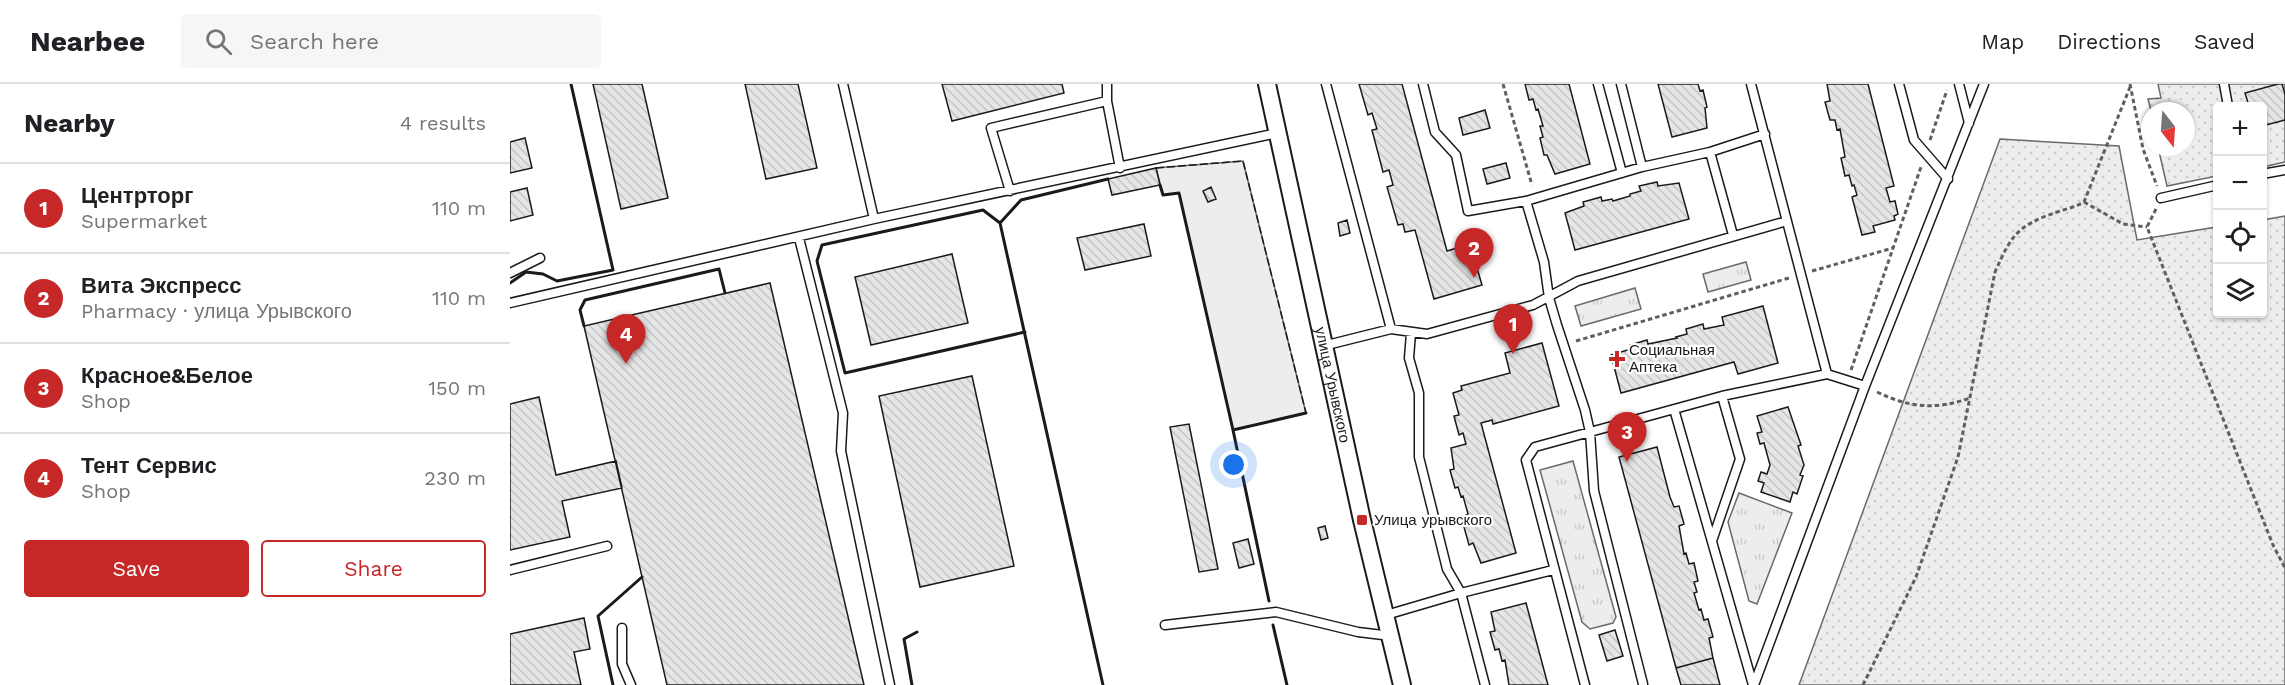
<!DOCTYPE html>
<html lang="en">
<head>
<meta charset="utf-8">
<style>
	body { margin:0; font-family:"Work Sans",sans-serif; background:#f6f6f6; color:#202124 }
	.controls { position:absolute; right:18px; top:18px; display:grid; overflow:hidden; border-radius:6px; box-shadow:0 2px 4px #0004 }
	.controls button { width:54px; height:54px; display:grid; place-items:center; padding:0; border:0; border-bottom:2px solid #e0e0e0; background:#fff; color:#202124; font:30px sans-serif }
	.compass { position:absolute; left:1631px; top:18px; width:54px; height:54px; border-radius:50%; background:#fff; box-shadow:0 2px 4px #0004; rotate:163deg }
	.you { position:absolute; left:724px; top:381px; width:21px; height:21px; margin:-15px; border:4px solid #fff; border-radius:50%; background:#1a73e8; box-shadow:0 0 0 9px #1a73e833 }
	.badge { display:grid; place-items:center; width:39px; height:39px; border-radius:50%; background:#c62828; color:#fff; font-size:20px; font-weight:700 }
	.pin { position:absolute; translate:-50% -50px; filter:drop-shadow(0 2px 3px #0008) }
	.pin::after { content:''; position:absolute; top:32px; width:21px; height:18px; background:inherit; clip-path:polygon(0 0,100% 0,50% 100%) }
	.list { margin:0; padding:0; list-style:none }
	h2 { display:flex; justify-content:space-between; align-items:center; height:78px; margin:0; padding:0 24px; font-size:26px }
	h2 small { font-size:20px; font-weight:400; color:#757577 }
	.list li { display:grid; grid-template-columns:39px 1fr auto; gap:18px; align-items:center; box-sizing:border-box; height:90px; padding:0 24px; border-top:2px solid #e0e0e0 }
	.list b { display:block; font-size:22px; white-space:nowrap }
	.list p { margin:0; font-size:20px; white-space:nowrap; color:#757577 }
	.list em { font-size:20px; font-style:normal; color:#757577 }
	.actions { display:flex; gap:12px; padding:18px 24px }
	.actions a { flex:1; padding:14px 0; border:2px solid #c62828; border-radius:6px; text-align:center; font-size:21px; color:#c62828 }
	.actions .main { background:#c62828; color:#fff }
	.icon { flex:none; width:33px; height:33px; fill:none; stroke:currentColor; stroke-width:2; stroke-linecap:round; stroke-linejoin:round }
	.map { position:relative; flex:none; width:1775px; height:601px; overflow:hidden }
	header { display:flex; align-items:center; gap:36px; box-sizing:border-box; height:84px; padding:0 30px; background:#fff; border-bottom:2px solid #e0e0e0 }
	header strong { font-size:28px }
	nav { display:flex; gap:33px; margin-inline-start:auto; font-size:21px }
	.search { width:420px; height:54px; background:#f6f6f6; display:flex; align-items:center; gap:15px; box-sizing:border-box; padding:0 21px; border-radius:6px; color:#757577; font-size:22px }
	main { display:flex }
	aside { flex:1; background:#fff }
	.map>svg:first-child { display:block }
</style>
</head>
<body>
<header>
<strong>Nearbee</strong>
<div class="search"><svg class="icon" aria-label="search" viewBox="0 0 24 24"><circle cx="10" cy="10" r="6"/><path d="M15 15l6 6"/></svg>Search here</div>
<nav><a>Map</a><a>Directions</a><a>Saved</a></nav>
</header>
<main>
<aside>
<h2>Nearby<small>4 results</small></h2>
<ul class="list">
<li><span class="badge">1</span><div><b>Центрторг</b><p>Supermarket</p></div><em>110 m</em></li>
<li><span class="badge">2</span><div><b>Вита Экспресс</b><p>Pharmacy · улица Урывского</p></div><em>110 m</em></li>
<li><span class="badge">3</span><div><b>Красное&amp;Белое</b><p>Shop</p></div><em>150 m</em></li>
<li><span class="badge">4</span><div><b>Тент Сервис</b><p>Shop</p></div><em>230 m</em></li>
</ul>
<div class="actions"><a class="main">Save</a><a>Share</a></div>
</aside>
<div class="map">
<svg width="1775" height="601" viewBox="0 0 1775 601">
	<defs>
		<pattern id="grass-dots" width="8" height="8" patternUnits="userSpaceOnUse" patternTransform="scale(1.5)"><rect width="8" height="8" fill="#ededed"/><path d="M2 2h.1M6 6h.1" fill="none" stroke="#cbcbcb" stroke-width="1.8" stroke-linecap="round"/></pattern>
		<pattern id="park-tufts" width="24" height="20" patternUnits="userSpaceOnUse" patternTransform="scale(1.5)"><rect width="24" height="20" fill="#ededed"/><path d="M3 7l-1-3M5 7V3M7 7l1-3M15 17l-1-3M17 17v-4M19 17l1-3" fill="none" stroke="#cbcbcb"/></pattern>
		<pattern id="building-back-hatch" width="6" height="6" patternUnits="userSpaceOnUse" patternTransform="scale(1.5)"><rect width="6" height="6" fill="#e6e6e6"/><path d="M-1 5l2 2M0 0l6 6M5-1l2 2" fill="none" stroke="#c5c5c5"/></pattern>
	</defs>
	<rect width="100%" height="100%" fill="#fff"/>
	<path fill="url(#grass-dots)" stroke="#6a6a6a" stroke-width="1.5" d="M 1648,0 L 1775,0 L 1775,78 L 1753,83 L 1752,22 L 1708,22 L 1707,92 L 1657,102 L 1648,63 L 1676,63 L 1676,27 L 1641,27 L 1638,15 L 1651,14 Z
		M 1490,55 L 1609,62 L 1627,156 L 1707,143 L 1708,230 L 1752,230 L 1753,136 L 1775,132 L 1775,601 L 1289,601 Z"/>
	<path fill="url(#park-tufts)" stroke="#6a6a6a" stroke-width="1.5" d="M 1236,178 L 1241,196 L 1198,208 L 1193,190 Z
		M 1125,204 L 1131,225 L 1071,242 L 1065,222 Z
		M 1063,377 L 1106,533 L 1103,539 L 1080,545 L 1072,538 L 1030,386 Z
		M 1229,409 L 1282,429 L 1247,520 L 1239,517 L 1218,438 Z"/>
	<path fill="#ededed" stroke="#6a6a6a" stroke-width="1.5" d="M 733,77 L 796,329 L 723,346 L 669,109 L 653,111 L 646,84 Z"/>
	<path fill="url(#building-back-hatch)" stroke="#1a1a1a" stroke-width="1.5" d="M 83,0 L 132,0 L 158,114 L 111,125 Z
		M 235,0 L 288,0 L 307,84 L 256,95 Z
		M 432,0 L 552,0 L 554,9 L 442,37 Z
		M 849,0 L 892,0 L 937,167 L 960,160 L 972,201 L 924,215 L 905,146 L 895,148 L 893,140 L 888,141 L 877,103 L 883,101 L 879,86 L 873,88 L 862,46 L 867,45 L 862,29 L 858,31 Z
		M 1015,0 L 1059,0 L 1080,80 L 1045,90 L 1037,71 L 1034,71 L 1030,54 L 1033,53 L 1030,42 L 1033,42 L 1028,25 L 1026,26 L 1023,15 L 1019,16 Z
		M 1148,0 L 1188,0 L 1190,7 L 1193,6 L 1197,23 L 1195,24 L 1197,44 L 1162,53 Z
		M 1317,0 L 1358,0 L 1384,102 L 1376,104 L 1380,118 L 1385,117 L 1388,130 L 1384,132 L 1385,136 L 1363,142 L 1365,148 L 1352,151 L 1342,113 L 1347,111 L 1344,101 L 1342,102 L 1339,91 L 1335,92 L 1331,74 L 1335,73 L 1330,45 L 1327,46 L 1325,36 L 1320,36 L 1315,18 L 1320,17 Z
		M 1768,0 L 1772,0 L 1775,10 L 1775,36 L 1752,42 L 1752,22 L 1739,22 L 1735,9 Z
		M 975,26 L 980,44 L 953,51 L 949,34 Z
		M 15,54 L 22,84 L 0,89 L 0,58 Z
		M 996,79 L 1000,94 L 977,100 L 973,85 Z
		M 646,84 L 650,101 L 602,111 L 598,95 Z
		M 1147,98 L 1148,102 L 1169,99 L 1179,135 L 1065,166 L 1055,129 L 1074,122 L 1073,118 L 1091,113 L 1092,117 L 1102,115 L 1103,117 L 1120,112 L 1120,110 L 1131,107 L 1129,102 Z
		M 701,103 L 706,115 L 698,118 L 693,107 Z
		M 17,104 L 23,131 L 0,137 L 0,108 Z
		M 837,136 L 840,149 L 830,152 L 828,139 Z
		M 634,140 L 641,172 L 575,186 L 567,154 Z
		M 442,170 L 458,239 L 361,261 L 345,193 Z
		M 260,199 L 354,601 L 157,601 L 74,242 Z
		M 1253,222 L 1268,279 L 1228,290 L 1224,278 L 1111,309 L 1101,271 L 1121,265 L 1120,261 L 1137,256 L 1138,260 L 1167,254 L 1166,253 L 1177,250 L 1176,245 L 1193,240 L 1194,245 L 1214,241 L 1212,233 Z
		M 1032,259 L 1049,322 L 983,340 L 982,336 L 971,339 L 1006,469 L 971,479 L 963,459 L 959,461 L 954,443 L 959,441 L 956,431 L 958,430 L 953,412 L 951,413 L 948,403 L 945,404 L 940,386 L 944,385 L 941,364 L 956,360 L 953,349 L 949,351 L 944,332 L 949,331 L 943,309 L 952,306 L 951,302 L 1000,289 L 995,269 Z
		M 462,292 L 504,482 L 410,503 L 369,312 Z
		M 29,313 L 46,391 L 106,377 L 112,404 L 52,417 L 60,453 L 0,466 L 0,320 Z
		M 1278,323 L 1291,361 L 1288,362 L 1294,381 L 1290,391 L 1293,392 L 1287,410 L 1283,408 L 1280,418 L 1251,408 L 1254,399 L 1248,397 L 1251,388 L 1257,390 L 1260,381 L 1254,359 L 1250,360 L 1247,349 L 1252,348 L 1247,332 Z
		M 679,340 L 708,485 L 689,488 L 660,343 Z
		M 1147,363 L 1160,413 L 1164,423 L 1169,422 L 1174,440 L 1169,442 L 1174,470 L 1176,469 L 1179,480 L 1184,479 L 1188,497 L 1184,498 L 1187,508 L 1184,509 L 1189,526 L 1191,525 L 1194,536 L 1198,535 L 1203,553 L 1199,554 L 1203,574 L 1166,584 L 1109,373 Z
		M 815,442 L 818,454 L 811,456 L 808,444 Z
		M 738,455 L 744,480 L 729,484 L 723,459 Z
		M 1016,519 L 1023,545 L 1038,601 L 999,601 L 995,576 L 992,577 L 989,565 L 985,566 L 980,548 L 985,547 L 981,528 Z
		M 74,534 L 80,565 L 64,568 L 71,601 L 0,601 L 0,550 Z
		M 1105,546 L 1113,572 L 1097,577 L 1089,551 Z
		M 1203,574 L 1210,601 L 1171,601 L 1166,584 Z"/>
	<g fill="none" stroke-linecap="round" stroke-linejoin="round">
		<g stroke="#1a1a1a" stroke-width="11">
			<path id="lane" d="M 333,0 L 364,135
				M 597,0 L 597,17 L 610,84
				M 816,0 L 881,245
				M 913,0 L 925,48 L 946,71 L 958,127 L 1016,117
				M 1088,0 L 1112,89
				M 1111,0 L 1132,83
				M 1241,0 L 1317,290
				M 1389,0 L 1404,56 L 1438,95
				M 1449,0 L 1459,39
				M 1714,0 L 1718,22
				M 1200,68 L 1255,50
				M 1752,90 L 1775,86
				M 500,107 L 481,44 L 597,17
				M 1651,114 L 1708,101
				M 289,154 L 333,329 L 331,367 L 380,601
				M 0,189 L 30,174
				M 0,219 L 364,135 L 767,49
				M 901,249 L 899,274 L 909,309 L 909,373 L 937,485 L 951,509 L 975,601
				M 813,262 L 881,245 L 917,250 L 1023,221 L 1068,197 L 1277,137
				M 1164,325 L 1243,601
				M 1202,457 L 1230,375 L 1212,312
				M 0,486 L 97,462
				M 876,531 L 951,509 L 1043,486
				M 655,541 L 766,528 L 848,548 L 881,552
				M 112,544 L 112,580 L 121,601
				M 1133,600 L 1084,407 L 1080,348 L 1075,326 L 1047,241 L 1039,214 L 1034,178 L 1016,117 L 1132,83 L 1200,68 L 1223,151
				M 1075,601 L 1016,376 L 1025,363 L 1212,312 L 1317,290 L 1355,302
				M 1244,601 L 1355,302 L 1474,0"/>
		</g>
		<g stroke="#1a1a1a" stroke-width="20">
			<g id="street">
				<path id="s1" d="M 757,0 L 852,436 L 892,601"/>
			</g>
		</g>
		<path stroke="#5f5f5f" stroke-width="3" stroke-dasharray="4.5 3" stroke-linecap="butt" d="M 993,0 L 1022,101
			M 1620,0 L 1633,65 L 1647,102
			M 1420,56 L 1437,6
			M 1574,118 L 1613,140 L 1637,143
			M 1646,125 L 1637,143 L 1763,461 L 1775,484
			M 1302,187 L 1383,164
			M 1066,257 L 1279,194
			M 1341,286 L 1411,83
			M 1367,308 C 1400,324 1426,326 1460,314
			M 1353,601 L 1406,493 L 1448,373 L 1485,188 C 1502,150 1507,142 1547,128 C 1556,125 1565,123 1574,118 L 1620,3"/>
		<use href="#lane" stroke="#fff" stroke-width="8"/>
		<use href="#street" stroke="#fff" stroke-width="16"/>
		<path stroke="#1a1a1a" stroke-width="1.5" stroke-dasharray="8 3" stroke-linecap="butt" d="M 646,84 L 733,77 L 796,329"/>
		<path stroke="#1a1a1a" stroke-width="3" d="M 650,101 L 653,111 L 669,109 L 723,346 L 759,517
			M 490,139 L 473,126 L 312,161 L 307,177 L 335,289 L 515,248
			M 0,199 L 16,188 L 33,190 L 47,197 L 103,186 L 61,0
			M 74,242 L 70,226 L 75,216 L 209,185 L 215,209
			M 723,346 L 796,329
			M 763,541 L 777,601
			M 103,601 L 88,532 L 132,493
			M 402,601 L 394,555 L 407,548
			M 593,601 L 490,139 L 511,116 L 598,95"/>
	</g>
	<g fill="#c62828" stroke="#fff" stroke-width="2">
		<path d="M1104 266h6v6h6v6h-6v6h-6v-6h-6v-6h6z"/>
		<rect x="846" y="430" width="12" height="12" rx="3"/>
	</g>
	<g text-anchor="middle" stroke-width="4.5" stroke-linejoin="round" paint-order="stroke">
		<g font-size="15" fill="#1a1a1a" stroke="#fff" text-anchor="start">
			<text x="1119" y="271">Социальная<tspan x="1119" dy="17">Аптека</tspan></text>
			<text x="864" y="441">Улица урывского</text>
		</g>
		<g font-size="15" fill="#1a1a1a" stroke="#fff">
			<text dy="5" stroke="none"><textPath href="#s1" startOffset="308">улица Урывского</textPath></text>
		</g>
	</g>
</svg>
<div class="controls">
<button>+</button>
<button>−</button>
<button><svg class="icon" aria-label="locate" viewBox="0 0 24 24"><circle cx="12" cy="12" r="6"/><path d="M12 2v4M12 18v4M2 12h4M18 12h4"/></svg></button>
<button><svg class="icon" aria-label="layers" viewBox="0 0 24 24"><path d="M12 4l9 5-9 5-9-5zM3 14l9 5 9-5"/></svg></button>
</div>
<svg class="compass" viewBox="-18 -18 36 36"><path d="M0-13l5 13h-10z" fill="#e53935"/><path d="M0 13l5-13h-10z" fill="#757577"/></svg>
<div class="you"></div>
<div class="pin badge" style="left:1003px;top:270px">1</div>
<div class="pin badge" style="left:964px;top:194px">2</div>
<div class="pin badge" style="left:1117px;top:378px">3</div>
<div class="pin badge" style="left:116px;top:280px">4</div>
</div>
</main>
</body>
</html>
